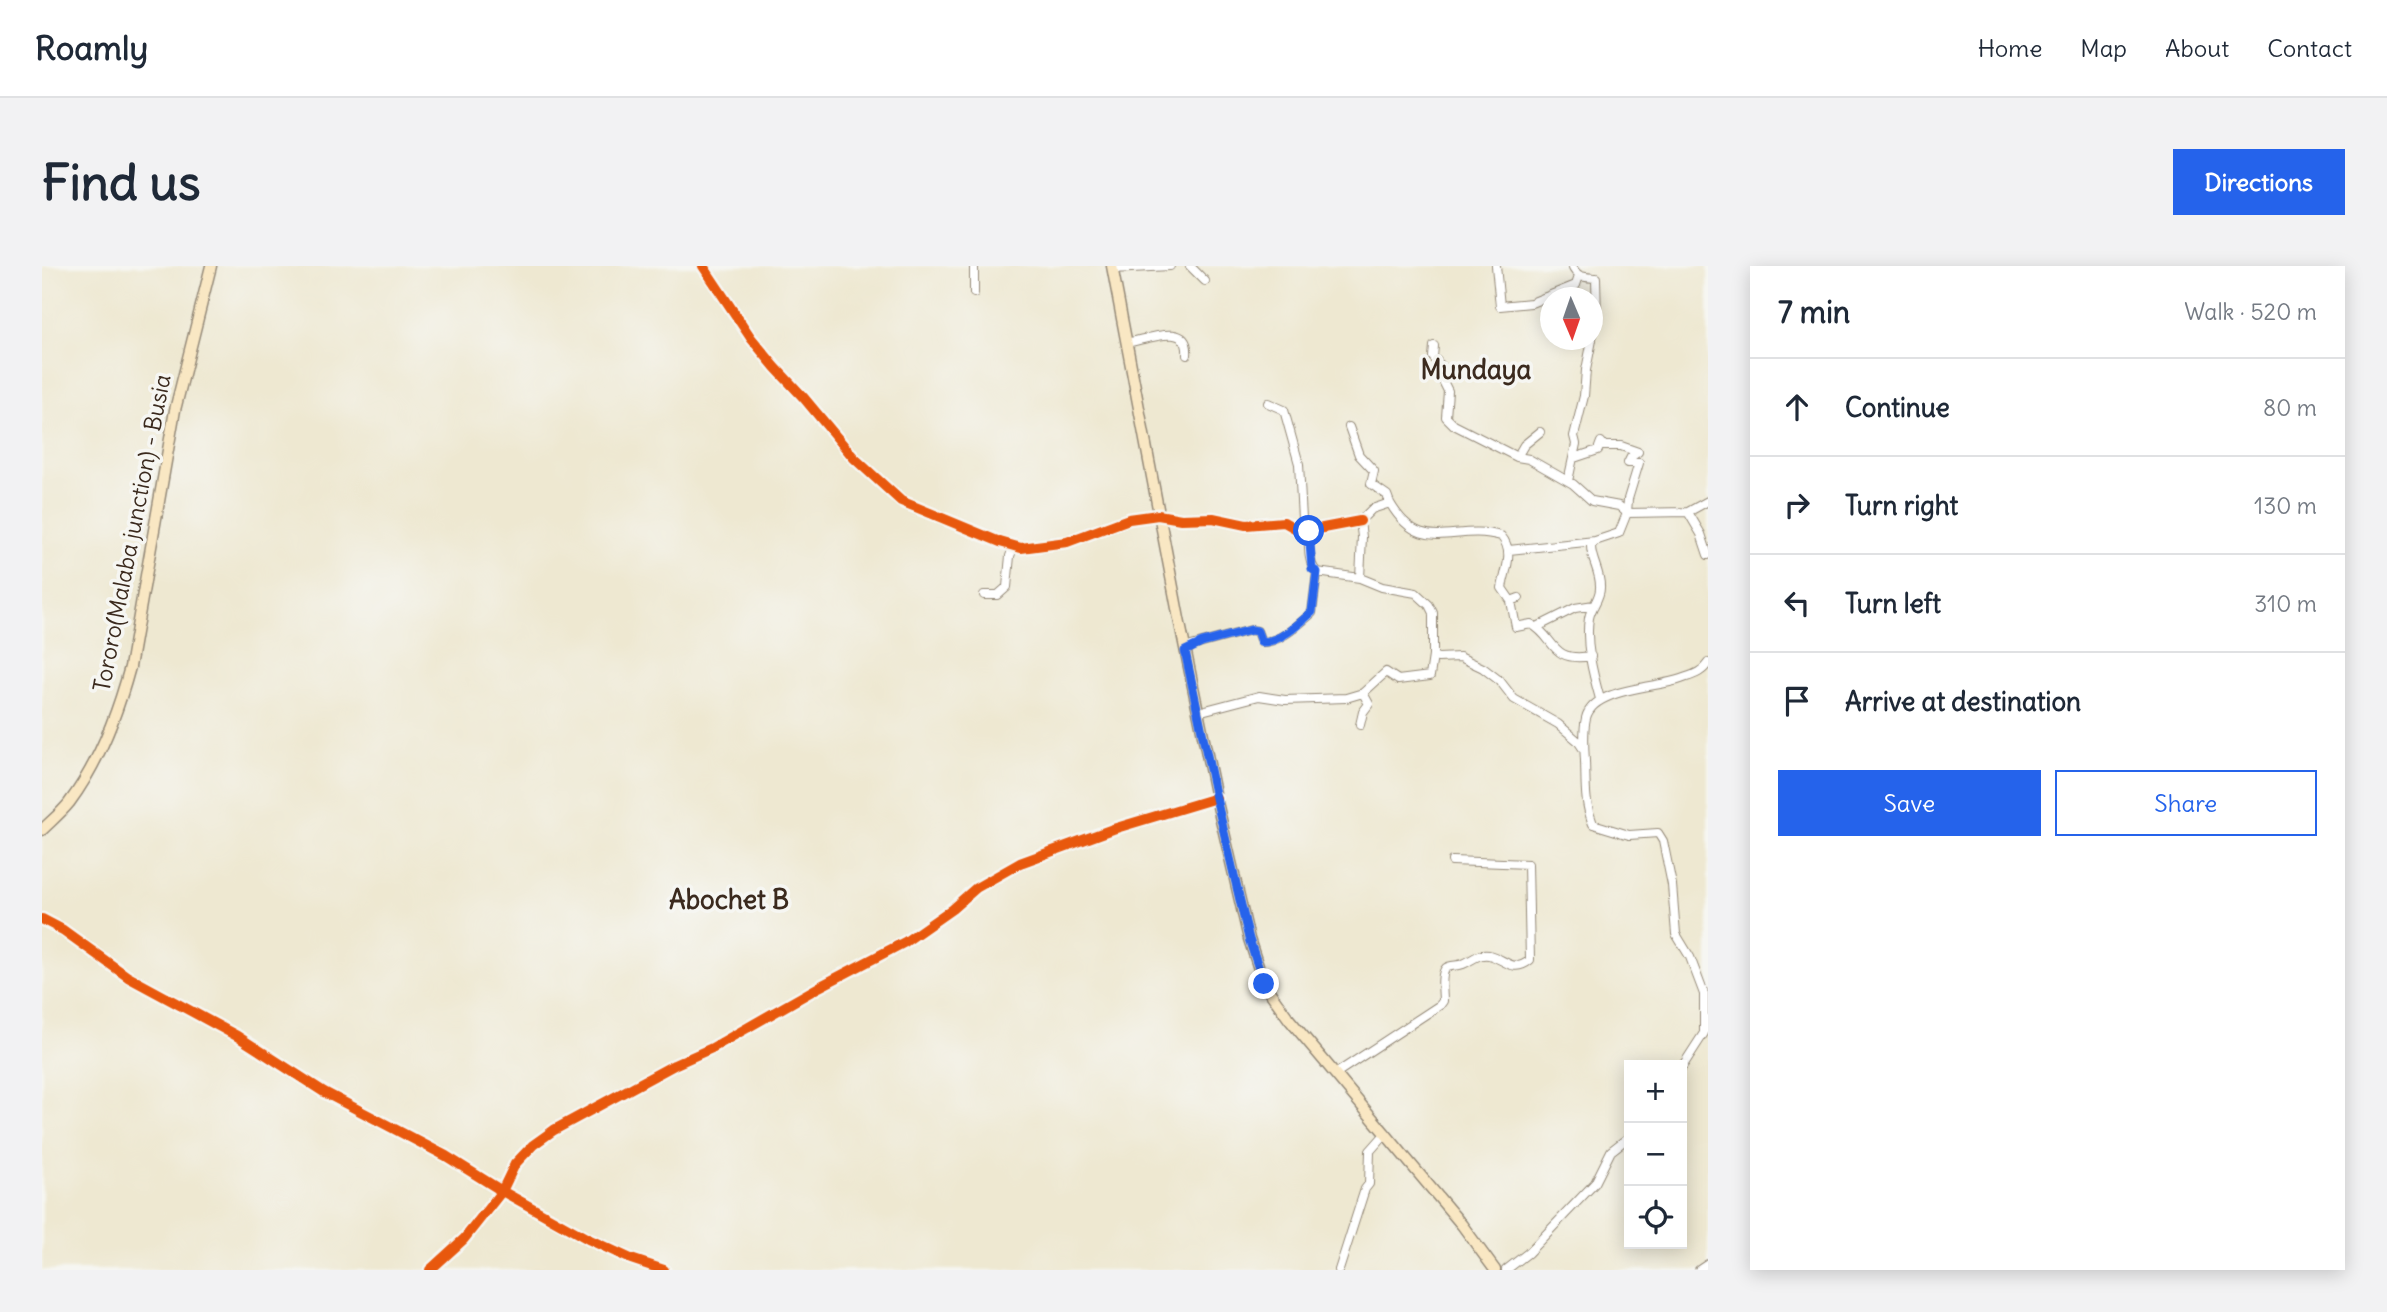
<!DOCTYPE html>
<html lang="en">
<head>
<meta charset="utf-8">
<style>
	body { margin:0; font-family:Delius,sans-serif; background:#f2f2f3; color:#1f2937 }
	.controls { position:absolute; right:21px; bottom:21px; display:grid; overflow:hidden; border-radius:0px; box-shadow:0 4px 18px #0003 }
	.controls button { width:63px; height:63px; display:grid; place-items:center; padding:0; border:0; border-bottom:2px solid #e0e1e3; background:#fff; color:#1f2937; font:35px sans-serif }
	.compass { position:absolute; left:1498px; top:21px; width:63px; height:63px; border-radius:50%; background:#fff; box-shadow:0 4px 18px #0003; rotate:178deg }
	.stop { position:absolute; width:21px; height:21px; margin:-16px; border:5px solid #2563eb; border-radius:50%; background:#fff }
	.stop.end { background:#2563eb; border-color:#fff; box-shadow:0 2px 7px #0008 }
	.list { margin:0; padding:0; list-style:none }
	h2 { display:flex; justify-content:space-between; align-items:center; height:91px; margin:0; padding:0 28px; font-size:30px }
	h2 small { font-size:23px; font-weight:400; color:#747a83 }
	.list li { display:grid; grid-template-columns:46px 1fr auto; gap:21px; align-items:center; box-sizing:border-box; height:98px; padding:0 28px; border-top:2px solid #e0e1e3 }
	.list b { display:block; font-size:26px; white-space:nowrap }
	.list em { font-size:23px; font-style:normal; color:#747a83 }
	.actions { display:flex; gap:14px; padding:21px 28px }
	.actions a { flex:1; padding:16px 0; border:2px solid #2563eb; border-radius:0px; text-align:center; font-size:24px; color:#2563eb }
	.actions .main { background:#2563eb; color:#fff }
	.icon { flex:none; width:38px; height:38px; fill:none; stroke:currentColor; stroke-width:2; stroke-linecap:round; stroke-linejoin:round }
	.map { position:relative; flex:none; width:1666px; height:1004px; overflow:hidden; border-radius:0px }
	header { display:flex; align-items:center; gap:42px; box-sizing:border-box; height:98px; padding:0 35px; background:#fff; border-bottom:2px solid #e0e1e3 }
	header strong { font-size:33px }
	nav { display:flex; gap:38px; margin-inline-start:auto; font-size:24px }
	.intro { display:flex; align-items:center; justify-content:space-between; box-sizing:border-box; height:168px; padding:0 42px }
	h1 { margin:0; font-size:49px }
	.button { padding:18px 32px; border-radius:0px; background:#2563eb; color:#fff; font-size:24px; font-weight:700 }
	main { display:flex; gap:42px; padding:0 42px }
	aside { flex:1; background:#fff; border-radius:0px; box-shadow:0 4px 18px #0003 }
	.map>svg:first-child { display:block }
</style>
</head>
<body>
<header>
<strong>Roamly</strong>
<nav><a>Home</a><a>Map</a><a>About</a><a>Contact</a></nav>
</header>
<div class="intro"><h1>Find us</h1><a class="button">Directions</a></div>
<main>
<div class="map">
<svg width="1666" height="1004" viewBox="0 0 1666 1004">
	<rect width="100%" height="100%" fill="#f6f6f2"/>
	<filter id="ink" filterUnits="userSpaceOnUse"><feTurbulence type="fractalNoise" baseFrequency=".0143" numOctaves="2"/><feDisplacementMap in="SourceGraphic" scale="14" xChannelSelector="R" yChannelSelector="G"/><feConvolveMatrix kernelMatrix="1 2 1 2 8 2 1 2 1" color-interpolation-filters="sRGB"/></filter>
	<filter id="wash" filterUnits="userSpaceOnUse"><feTurbulence type="fractalNoise" baseFrequency=".00686" numOctaves="4" result="noise"/><feDisplacementMap in="SourceGraphic" scale="28" xChannelSelector="R" yChannelSelector="G"/><feGaussianBlur stdDeviation="1.57" result="paint"/><feColorMatrix in="noise" values="0 0 0 0 0 0 0 0 0 0 0 0 0 0 0 0 0 1.4 0 .05"/><feComposite in="paint" operator="in"/></filter>
	<g filter="url(#wash)">
		<rect width="100%" height="100%" fill="#eee8d1"/>
	</g>
	<g filter="url(#ink)">
		<g fill="none" stroke-linecap="round" stroke-linejoin="round">
			<g stroke="#948978" stroke-width="10">
				<path id="street" d="M 661,0 L 709,72 L 733,101 L 762,132 L 812,192 L 859,235 L 958,276 L 979,282 L 1025,276 L 1087,253 L 1116,249 L 1139,253 L 1171,252 L 1204,259 L 1242,256 L 1256,264 L 1265,265 L 1318,255
					M 932,0 L 932,27
					M 1148,0 L 1163,15
					M 1454,0 L 1458,40 L 1489,37 L 1534,19 L 1537,10
					M 1530,0 C 1535,12 1542,11 1554,12 L 1555,53 L 1550,72
					M 1070,3 L 1128,0
					M 1084,77 C 1104,74 1148,54 1145,89
					M 1392,80 L 1391,91 L 1402,103 L 1401,115 L 1406,125 L 1404,151 L 1412,159 L 1475,191 L 1487,193 L 1531,218 L 1550,235 L 1577,240 L 1585,247
					M 1226,137 L 1242,144 L 1257,198 L 1260,253 L 1265,265
					M 1307,161 L 1317,189 L 1332,205 L 1329,218 L 1345,229 L 1348,237
					M 1475,191 L 1482,179 L 1498,166
					M 1532,192 L 1556,184 L 1559,176 L 1562,180 L 1579,180 L 1596,186 L 1589,191 L 1586,197 L 1597,197 L 1586,233 L 1585,247
					M 1526,215 L 1534,178 L 1532,170 L 1542,130 L 1544,104 L 1550,74
					M 1646,246 L 1659,268 L 1666,289
					M 1467,284 L 1553,275
					M 1318,312 L 1320,271 L 1318,255 L 1330,243 L 1348,237 C 1380,292 1412,256 1459,270 C 1473,286 1463,304 1460,322 L 1469,335 L 1477,332
					M 942,329 L 956,329 L 965,321 L 968,290 L 972,280
					M 1469,335 L 1474,361 L 1489,358 C 1514,371 1507,397 1549,390
					M 1495,361 L 1533,342 L 1552,339
					M 1144,385 L 1149,380 L 1209,364 L 1215,365 L 1219,376 C 1238,377 1257,358 1270,347 L 1275,306 C 1265,297 1267,278 1267,265
					M 1391,390 L 1396,392 L 1418,391 L 1441,402 L 1458,415 L 1472,433 L 1516,458 L 1536,475 L 1542,484
					M 1558,433 C 1551,408 1543,378 1547,352 C 1549,341 1558,333 1558,322 C 1559,306 1549,295 1549,280 L 1553,275 L 1577,267 L 1585,247 L 1646,246 L 1666,235
					M 1156,446 L 1217,430 L 1243,434 L 1304,432 L 1321,427 L 1344,406 L 1356,414 L 1388,410 L 1391,390 L 1391,347 L 1387,339 L 1374,327 L 1340,321 L 1318,312 L 1275,306
					M 1318,459 L 1321,446 L 1327,438 L 1321,427
					M 0,653 L 21,664 L 86,711 L 195,770 L 282,826 L 404,890 L 460,925 L 546,973 L 589,993 L 622,1004
					M 1640,801 L 1662,767 L 1662,728 L 1648,691 L 1634,668 L 1630,619 L 1621,575 L 1616,567 L 1587,569 L 1551,558 C 1542,536 1544,518 1543,495 C 1542,481 1541,465 1544,452 C 1551,422 1614,422 1639,413 C 1650,409 1660,407 1666,397
					M 1293,808 L 1398,739 L 1401,735 C 1401,727 1398,708 1404,702 C 1408,699 1416,700 1421,698 C 1429,695 1436,687 1447,689 C 1463,693 1471,708 1488,694 L 1486,598 L 1410,595
					M 388,1004 L 422,973 L 445,944 L 460,925 L 473,898 L 491,879 L 512,864 L 632,799 L 670,782 L 777,721 L 863,676 L 910,643 L 934,622 L 978,597 L 1071,563 L 1174,532
					M 1297,1004 L 1323,923 L 1327,918 L 1328,885 L 1344,867
					M 1464,1004 L 1486,987 L 1553,917 L 1569,885 L 1587,871
					M 1657,1004 L 1666,998"/>
			</g>
			<g stroke="#948978" stroke-width="13">
				<path id="secondary" d="M 1070,0 L 1137,353 L 1174,532 L 1207,673 L 1222,718 L 1247,753 L 1420,959 L 1453,1004
					M 0,564 C 9,555 19,547 27,537 C 57,497 75,449 88,401 L 133,144 L 169,0"/>
			</g>
			<use href="#street" stroke="#fff" stroke-width="8"/>
			<use href="#secondary" stroke="#f9e7c3" stroke-width="10"/>
			<g stroke="#f6f6f2" stroke-width="15">
				<path id="cycleway" d="M 661,0 L 709,72 L 733,101 L 762,132 L 812,192 L 859,235 L 958,276 L 979,282 L 1025,276 L 1087,253 L 1116,249 L 1139,253 L 1171,252 L 1204,259 L 1242,256 L 1256,264 L 1265,265 L 1318,255
					M 0,653 L 21,664 L 86,711 L 195,770 L 282,826 L 404,890 L 460,925 L 546,973 L 589,993 L 622,1004
					M 388,1004 L 422,973 L 445,944 L 460,925 L 473,898 L 491,879 L 512,864 L 632,799 L 670,782 L 777,721 L 863,676 L 910,643 L 934,622 L 978,597 L 1071,563 L 1174,532"/>
			</g>
			<use href="#cycleway" stroke="#e8590c" stroke-width="10"/>
		</g>
	</g>
	<g fill="none" stroke-linecap="round" stroke-linejoin="round" filter="url(#ink)">
		<path stroke="#2563eb" stroke-width="9" d="M 1222,718 L 1207,673 L 1174,532 L 1143,385 L 1160,377 L 1209,364 L 1215,365 L 1219,376 C 1237,377 1257,358 1270,346 L 1275,306 L 1270,303 L 1267,265"/>
	</g>
	<g text-anchor="middle" stroke-width="7" stroke-linejoin="round" paint-order="stroke">
		<g font-size="23" fill="#3b2a1e" stroke="#f6f6f2">
			<text transform="translate(90 267) rotate(-79)" y="8">Tororo(Malaba junction) - Busia</text>
		</g>
		<g font-size="26" font-weight="bold" fill="#3b2a1e" stroke="#f6f6f2">
			<text x="1434" y="113">Mundaya</text>
			<text x="687" y="643">Abochet B</text>
		</g>
	</g>
</svg>
<div class="controls">
<button>+</button>
<button>−</button>
<button><svg class="icon" aria-label="locate" viewBox="0 0 24 24"><circle cx="12" cy="12" r="6"/><path d="M12 2v4M12 18v4M2 12h4M18 12h4"/></svg></button>
</div>
<svg class="compass" viewBox="-18 -18 36 36"><path d="M0-13l5 13h-10z" fill="#e53935"/><path d="M0 13l5-13h-10z" fill="#747a83"/></svg>
<div class="stop" style="left:1267px;top:265px"></div>
<div class="stop end" style="left:1222px;top:718px"></div>
</div>
<aside>
<h2>7 min<small>Walk · 520 m</small></h2>
<ul class="list">
<li><svg class="icon" aria-label="ahead" viewBox="0 0 24 24"><path d="M12 20V5M6 11l6-6 6 6"/></svg><div><b>Continue</b></div><em>80 m</em></li>
<li><svg class="icon" aria-label="right" viewBox="0 0 24 24"><path d="M7 20v-9h11M14 6l5 5-5 5"/></svg><div><b>Turn right</b></div><em>130 m</em></li>
<li><svg class="icon" aria-label="left" viewBox="0 0 24 24"><path d="M17 20v-9H6M10 6l-5 5 5 5"/></svg><div><b>Turn left</b></div><em>310 m</em></li>
<li><svg class="icon" aria-label="arrive" viewBox="0 0 24 24"><path d="M6 21V4h12l-3 4 3 4H6"/></svg><div><b>Arrive at destination</b></div></li>
</ul>
<div class="actions"><a class="main">Save</a><a>Share</a></div>
</aside>
</main>
</body>
</html>
